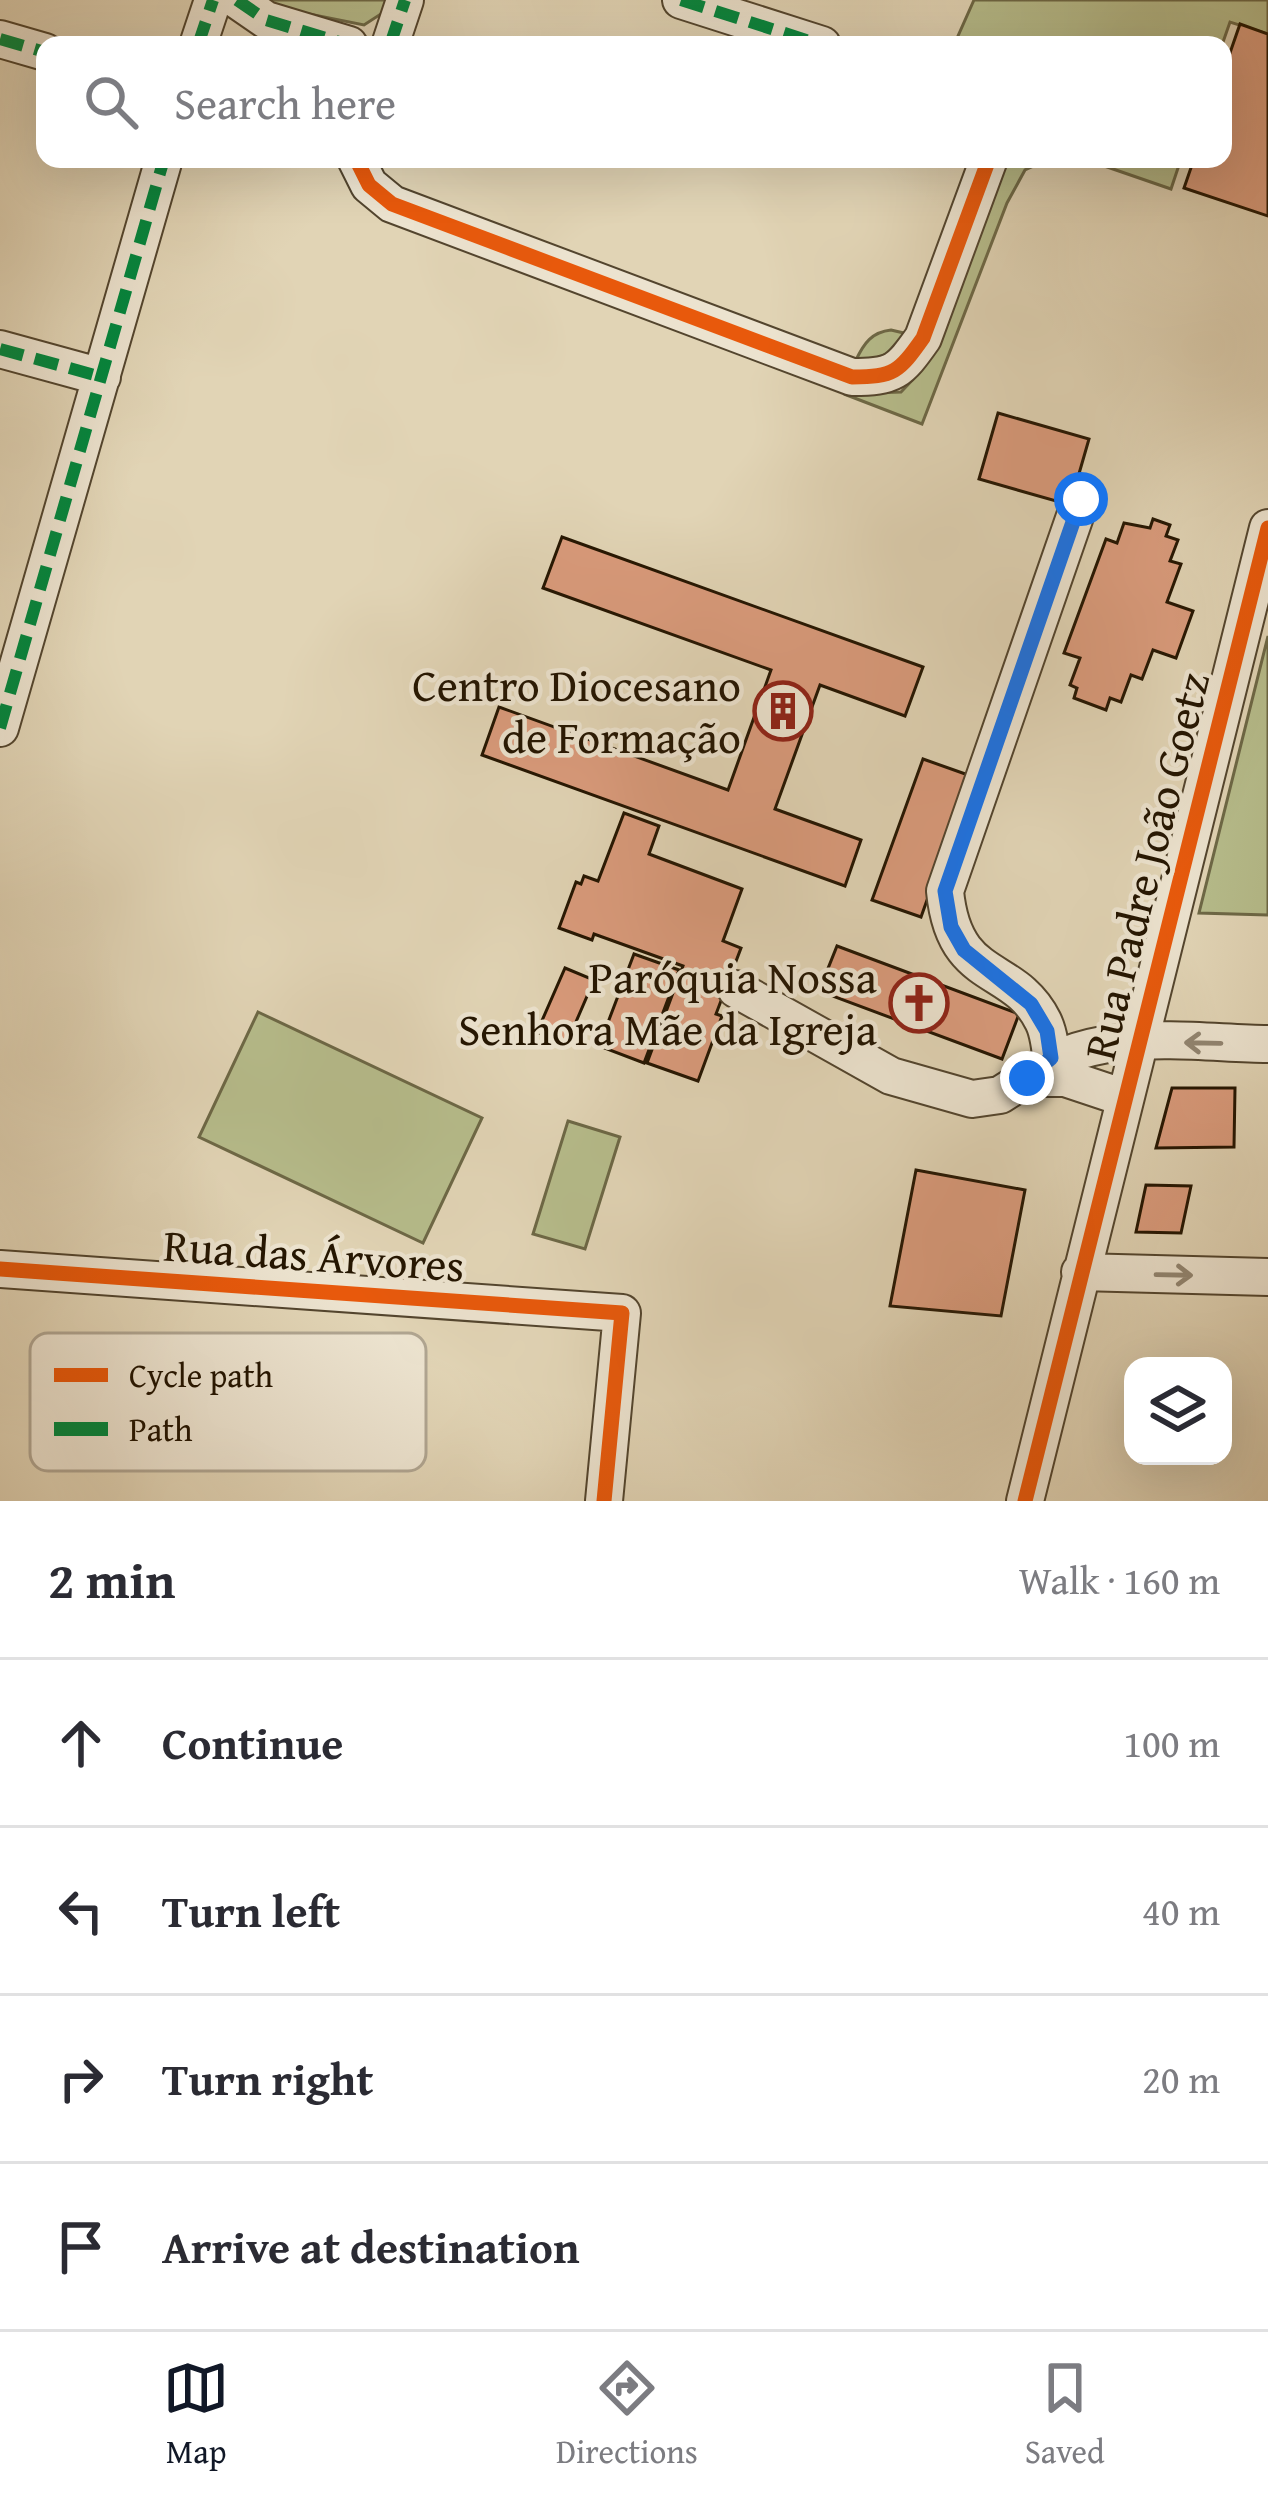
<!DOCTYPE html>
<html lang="en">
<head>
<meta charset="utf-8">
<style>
	body { margin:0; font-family:"Gentium Book Plus",serif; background:#f7f7f7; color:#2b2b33 }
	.controls { position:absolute; right:36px; bottom:36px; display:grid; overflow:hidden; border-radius:24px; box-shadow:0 12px 48px #0002 }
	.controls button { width:108px; height:108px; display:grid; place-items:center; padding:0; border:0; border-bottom:3px solid #e1e1e2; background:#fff; color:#2b2b33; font:60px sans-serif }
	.stop { position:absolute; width:36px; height:36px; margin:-27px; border:9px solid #1a73e8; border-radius:50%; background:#fff }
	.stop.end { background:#1a73e8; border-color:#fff; box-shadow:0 3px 12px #0008 }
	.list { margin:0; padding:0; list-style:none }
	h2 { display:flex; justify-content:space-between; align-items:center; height:156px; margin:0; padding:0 48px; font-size:51px }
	h2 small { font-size:39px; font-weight:400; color:#7c7c81 }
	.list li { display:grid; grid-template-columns:78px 1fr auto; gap:36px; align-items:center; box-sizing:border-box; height:168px; padding:0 48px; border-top:3px solid #e1e1e2 }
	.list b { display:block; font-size:45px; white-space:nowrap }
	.list em { font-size:39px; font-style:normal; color:#7c7c81 }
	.icon { flex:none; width:66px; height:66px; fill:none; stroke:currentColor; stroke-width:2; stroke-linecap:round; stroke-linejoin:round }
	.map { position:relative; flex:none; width:1268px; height:1501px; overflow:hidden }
	.search { position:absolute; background:#fff; box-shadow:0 12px 48px #0002; left:36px; right:36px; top:36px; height:132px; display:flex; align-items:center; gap:30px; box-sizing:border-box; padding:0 42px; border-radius:24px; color:#7c7c81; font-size:45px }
	.sheet { height:828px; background:#fff }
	nav { display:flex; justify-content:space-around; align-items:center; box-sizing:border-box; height:168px; border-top:3px solid #e1e1e2; background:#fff; font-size:33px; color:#7c7c81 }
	nav a { display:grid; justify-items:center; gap:6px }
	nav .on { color:#111827 }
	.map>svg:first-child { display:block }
</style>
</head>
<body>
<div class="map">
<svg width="1268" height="1501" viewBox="0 0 1268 1501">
	<rect width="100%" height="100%" fill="#e1d4b5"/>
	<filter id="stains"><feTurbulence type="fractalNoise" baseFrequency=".00167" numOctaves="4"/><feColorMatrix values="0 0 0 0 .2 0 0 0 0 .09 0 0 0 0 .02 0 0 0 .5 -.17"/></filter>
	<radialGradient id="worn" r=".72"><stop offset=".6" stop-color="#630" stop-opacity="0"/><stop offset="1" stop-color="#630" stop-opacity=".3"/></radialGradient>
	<path fill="#b6bc8b" stroke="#6d6846" stroke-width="3" d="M 268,0 L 392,0 L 384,12 L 364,25 L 279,8 Z
		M 974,0 L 1268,0 L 1268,34 L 1230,22 L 1222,45 L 954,45 Z
		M 1002,159 L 1049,159 L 1025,170 L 1007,203 L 922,424 L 844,394 L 901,392 L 920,372 Z
		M 1084,159 L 1181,159 L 1171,189 Z
		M 891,330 L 908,334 C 891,354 882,360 856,360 C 864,343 872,332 891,330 Z
		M 1268,636 L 1268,915 L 1199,913 Z
		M 258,1012 L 482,1118 L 423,1243 L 199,1137 Z
		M 568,1121 L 620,1137 L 585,1249 L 533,1234 Z"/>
	<path fill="#da9b7c" stroke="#241501" stroke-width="3" d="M 1240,24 L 1268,34 L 1268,216 L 1184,188 L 1194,159 L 1223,159 L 1223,73 Z
		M 998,413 L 1089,439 L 1070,505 L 979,479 Z
		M 1153,519 L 1170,525 L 1166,536 L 1178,540 L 1170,561 L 1181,564 L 1167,602 L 1193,611 L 1176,658 L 1153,650 L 1142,679 L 1131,675 L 1121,702 L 1110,698 L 1106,710 L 1074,698 L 1077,688 L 1070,685 L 1080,658 L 1064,653 L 1106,539 L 1117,543 L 1124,523 L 1150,528 Z
		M 562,537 L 923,667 L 905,716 L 820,685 L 775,809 L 861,840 L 845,886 L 482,755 L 499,707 L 728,790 L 771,670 L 543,588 Z
		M 923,759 L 971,776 L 921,917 L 872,900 Z
		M 624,813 L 659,826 L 649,854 L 742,889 L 723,941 L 741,948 L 716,1014 L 722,1016 L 698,1081 L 647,1063 L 683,966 L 594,934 L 592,940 L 559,928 L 576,882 L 581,884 L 584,876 L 598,881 Z
		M 837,946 L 1019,1014 L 1002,1059 L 819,991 Z
		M 634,954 L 679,970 L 644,1063 L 599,1046 Z
		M 565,968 L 594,980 L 566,1045 L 537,1032 Z
		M 1172,1088 L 1235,1088 L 1234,1147 L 1156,1148 Z
		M 916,1170 L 1025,1190 L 1001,1316 L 890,1306 Z
		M 1146,1185 L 1191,1186 L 1181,1233 L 1136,1232 Z"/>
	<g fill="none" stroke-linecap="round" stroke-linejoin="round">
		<g stroke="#53452e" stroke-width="40">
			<path id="minor" d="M 237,0 L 266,20 L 349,45
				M 681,0 L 822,45
				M 0,39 L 45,52
				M 198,45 L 213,0
				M 390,45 L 405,0
				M 356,159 L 369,185 L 392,204 L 852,377 C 894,377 899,372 923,338 L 989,159
				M 0,349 L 102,377
				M 0,728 L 164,159
				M 736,989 L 891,1076 L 972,1099 L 1000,1095 L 1027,1078
				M 1053,1076 C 1051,1058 1051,1037 1043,1021 C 1014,962 954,985 945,891 L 1081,499
				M 1125,1098 L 1065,1078 L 1027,1078 C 1091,1025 1190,1043 1268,1044
				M 0,1269 L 622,1313 L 604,1501
				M 1080,1272 L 1268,1277
				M 1025,1501 L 1268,528"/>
		</g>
		<use href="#minor" stroke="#ece3cf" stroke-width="36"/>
		<path stroke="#00873e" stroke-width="12" stroke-dasharray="24 12" stroke-linecap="butt" d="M 237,0 L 266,20 L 349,45
			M 681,0 L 822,45
			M 0,39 L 45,52
			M 198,45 L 213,0
			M 390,45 L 405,0
			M 0,349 L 102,377
			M 0,728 L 164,159"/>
		<g stroke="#ece3cf" stroke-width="22">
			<path id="cycleway" d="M 356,159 L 369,185 L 392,204 L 852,377 C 894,377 899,372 923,338 L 989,159
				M 0,1269 L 622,1313 L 604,1501
				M 1025,1501 L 1268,528"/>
		</g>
		<use href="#cycleway" stroke="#e8590c" stroke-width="15"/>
	</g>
	<defs><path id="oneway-shaft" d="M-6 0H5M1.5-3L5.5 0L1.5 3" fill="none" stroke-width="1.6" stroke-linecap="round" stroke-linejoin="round" transform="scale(3)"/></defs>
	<g stroke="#928672">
		<use href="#oneway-shaft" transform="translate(1203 1043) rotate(-179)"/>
		<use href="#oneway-shaft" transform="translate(1174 1275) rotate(1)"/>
	</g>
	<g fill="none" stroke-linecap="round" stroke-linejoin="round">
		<path stroke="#1a73e8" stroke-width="15" d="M 1027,1078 L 1051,1058 L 1047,1031 L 1031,1004 L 964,950 L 951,927 L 945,891 L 1081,499"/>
	</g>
	<defs>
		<g id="building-ring" transform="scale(3)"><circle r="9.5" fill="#ece3cf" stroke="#8f2418" stroke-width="1.5"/><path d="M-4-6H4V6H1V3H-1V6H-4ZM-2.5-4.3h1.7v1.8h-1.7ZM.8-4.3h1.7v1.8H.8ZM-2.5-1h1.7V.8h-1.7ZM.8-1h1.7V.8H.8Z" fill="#8f2418"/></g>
		<g id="church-ring" transform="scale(3)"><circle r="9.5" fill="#ece3cf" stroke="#8f2418" stroke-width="1.5"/><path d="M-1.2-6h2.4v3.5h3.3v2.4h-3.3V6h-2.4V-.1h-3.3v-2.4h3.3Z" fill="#8f2418"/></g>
	</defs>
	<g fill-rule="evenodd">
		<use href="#building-ring" x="783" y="711"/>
		<use href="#church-ring" x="919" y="1003"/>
	</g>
	<g text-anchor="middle" stroke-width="9" stroke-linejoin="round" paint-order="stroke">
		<g font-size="45" fill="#241501" stroke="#ece3cf" text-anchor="end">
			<text x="741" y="701">Centro Diocesano<tspan x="741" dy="52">de Formação</tspan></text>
			<text x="877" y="993">Paróquia Nossa<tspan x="877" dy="52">Senhora Mãe da Igreja</tspan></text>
		</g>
		<g font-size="45" fill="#241501" stroke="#ece3cf">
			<text transform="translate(1146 866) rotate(-76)" y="16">Rua Padre João Goetz</text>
			<text transform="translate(314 1255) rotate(4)" y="16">Rua das Árvores</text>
		</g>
	</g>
	<rect x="30" y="1333" width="396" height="138" rx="18" fill="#ece3cf" stroke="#b0a591" stroke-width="3"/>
	<rect x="54" y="1368" width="54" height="14" fill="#e8590c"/>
	<rect x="54" y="1422" width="54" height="14" fill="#00873e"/>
	<g font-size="33" fill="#241501">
		<text x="129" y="1387">Cycle path</text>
		<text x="129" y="1441">Path</text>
	</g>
	<rect width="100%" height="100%" filter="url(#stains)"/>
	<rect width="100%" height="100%" fill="url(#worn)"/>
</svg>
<div class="controls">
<button><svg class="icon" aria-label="layers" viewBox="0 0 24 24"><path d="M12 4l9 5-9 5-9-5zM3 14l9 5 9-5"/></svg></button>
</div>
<div class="stop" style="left:1081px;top:499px"></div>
<div class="stop end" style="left:1027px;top:1078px"></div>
<div class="search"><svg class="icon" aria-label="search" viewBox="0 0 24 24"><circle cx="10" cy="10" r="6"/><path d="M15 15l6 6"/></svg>Search here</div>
</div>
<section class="sheet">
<h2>2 min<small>Walk · 160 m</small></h2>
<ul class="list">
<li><svg class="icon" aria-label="ahead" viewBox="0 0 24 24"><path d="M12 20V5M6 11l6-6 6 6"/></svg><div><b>Continue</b></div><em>100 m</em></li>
<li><svg class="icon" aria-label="left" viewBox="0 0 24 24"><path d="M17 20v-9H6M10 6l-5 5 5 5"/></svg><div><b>Turn left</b></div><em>40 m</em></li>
<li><svg class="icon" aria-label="right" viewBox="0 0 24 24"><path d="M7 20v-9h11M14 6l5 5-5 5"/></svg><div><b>Turn right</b></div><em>20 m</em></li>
<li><svg class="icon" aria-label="arrive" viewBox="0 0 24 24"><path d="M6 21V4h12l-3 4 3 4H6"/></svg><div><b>Arrive at destination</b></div></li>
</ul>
</section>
<nav>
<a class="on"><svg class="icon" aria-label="map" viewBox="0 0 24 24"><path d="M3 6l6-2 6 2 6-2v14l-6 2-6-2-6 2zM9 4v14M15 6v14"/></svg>Map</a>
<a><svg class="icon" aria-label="directions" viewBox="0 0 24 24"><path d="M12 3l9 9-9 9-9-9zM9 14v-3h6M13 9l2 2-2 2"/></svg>Directions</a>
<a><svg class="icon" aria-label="saved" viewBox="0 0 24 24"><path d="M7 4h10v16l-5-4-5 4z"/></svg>Saved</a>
</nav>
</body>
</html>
